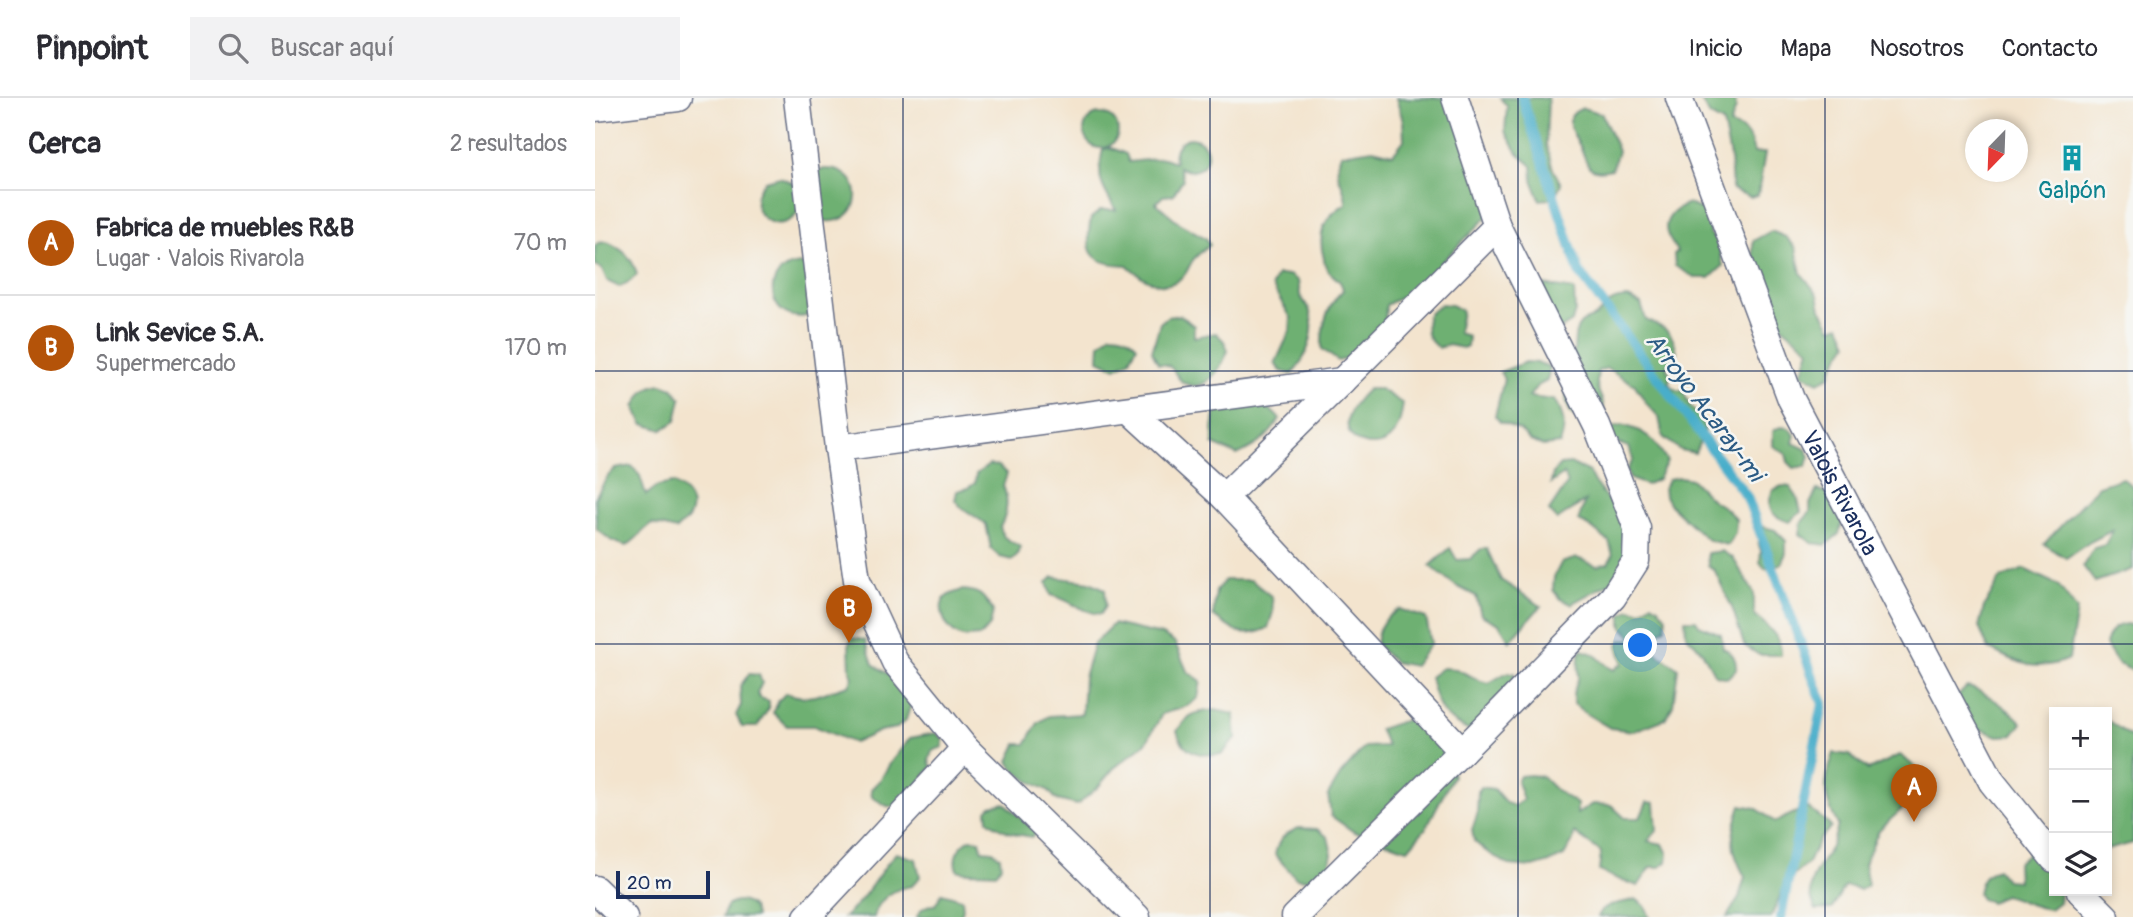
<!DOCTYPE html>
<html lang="es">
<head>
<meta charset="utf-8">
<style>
	body { margin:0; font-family:Pangolin,sans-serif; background:#f2f2f3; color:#2b2b33 }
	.controls { position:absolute; right:21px; bottom:21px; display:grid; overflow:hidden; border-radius:0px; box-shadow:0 4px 10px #0003 }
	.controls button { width:63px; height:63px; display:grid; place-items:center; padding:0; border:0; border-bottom:2px solid #e1e1e2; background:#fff; color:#2b2b33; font:35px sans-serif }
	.compass { position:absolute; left:1370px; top:21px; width:63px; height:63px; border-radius:50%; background:#fff; box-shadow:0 4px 10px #0003; rotate:203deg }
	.scale { position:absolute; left:21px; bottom:18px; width:94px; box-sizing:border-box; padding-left:7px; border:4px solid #1b2f5e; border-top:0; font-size:19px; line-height:24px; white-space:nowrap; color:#1b2f5e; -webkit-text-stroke:5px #f6f6f2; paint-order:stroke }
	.you { position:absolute; left:1046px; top:548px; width:24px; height:24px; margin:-18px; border:5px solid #fff; border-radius:50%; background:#1a73e8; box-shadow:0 0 0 10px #1a73e833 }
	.badge { display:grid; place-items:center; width:46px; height:46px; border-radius:50%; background:#b45309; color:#fff; font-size:23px; font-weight:700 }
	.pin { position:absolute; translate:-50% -58px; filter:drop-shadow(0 2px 4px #0008) }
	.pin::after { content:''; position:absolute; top:37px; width:24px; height:21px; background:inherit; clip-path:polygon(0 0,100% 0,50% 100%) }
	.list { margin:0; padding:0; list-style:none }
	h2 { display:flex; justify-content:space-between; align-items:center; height:91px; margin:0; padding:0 28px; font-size:30px }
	h2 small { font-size:23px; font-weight:400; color:#7c7c81 }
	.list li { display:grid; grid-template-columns:46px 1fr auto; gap:21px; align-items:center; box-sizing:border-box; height:105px; padding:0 28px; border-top:2px solid #e1e1e2 }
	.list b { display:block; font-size:26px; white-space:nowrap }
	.list p { margin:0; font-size:23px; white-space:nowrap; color:#7c7c81 }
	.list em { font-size:23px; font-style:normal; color:#7c7c81 }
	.icon { flex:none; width:38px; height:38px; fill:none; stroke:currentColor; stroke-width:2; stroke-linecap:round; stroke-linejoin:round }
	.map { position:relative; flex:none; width:1538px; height:819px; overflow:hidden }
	header { display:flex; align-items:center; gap:42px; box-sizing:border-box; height:98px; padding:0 35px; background:#fff; border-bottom:2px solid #e1e1e2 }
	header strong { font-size:33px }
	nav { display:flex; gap:38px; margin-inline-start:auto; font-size:24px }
	.search { width:490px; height:63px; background:#f2f2f3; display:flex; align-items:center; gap:18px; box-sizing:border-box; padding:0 24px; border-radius:0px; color:#7c7c81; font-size:26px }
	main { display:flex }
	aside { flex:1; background:#fff }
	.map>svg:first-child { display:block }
</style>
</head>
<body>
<header>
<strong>Pinpoint</strong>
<div class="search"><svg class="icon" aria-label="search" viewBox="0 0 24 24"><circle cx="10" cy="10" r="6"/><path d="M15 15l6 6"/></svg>Buscar aquí</div>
<nav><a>Inicio</a><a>Mapa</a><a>Nosotros</a><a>Contacto</a></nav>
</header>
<main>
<aside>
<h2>Cerca<small>2 resultados</small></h2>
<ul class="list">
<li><span class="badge">A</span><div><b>Fabrica de muebles R&amp;B</b><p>Lugar · Valois Rivarola</p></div><em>70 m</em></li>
<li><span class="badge">B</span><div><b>Link Sevice S.A.</b><p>Supermercado</p></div><em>170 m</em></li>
</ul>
</aside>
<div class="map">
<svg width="1538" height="819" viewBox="0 0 1538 819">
	<rect width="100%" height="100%" fill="#f6f6f2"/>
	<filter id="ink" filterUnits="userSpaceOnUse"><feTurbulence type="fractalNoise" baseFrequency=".0143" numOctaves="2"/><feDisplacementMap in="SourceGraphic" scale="14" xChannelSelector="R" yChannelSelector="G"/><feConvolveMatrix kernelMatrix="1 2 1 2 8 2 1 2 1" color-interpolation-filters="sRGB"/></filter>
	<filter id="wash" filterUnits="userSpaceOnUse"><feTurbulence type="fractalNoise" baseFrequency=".00686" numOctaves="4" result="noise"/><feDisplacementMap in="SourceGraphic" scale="28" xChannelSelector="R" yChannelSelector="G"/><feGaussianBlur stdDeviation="1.57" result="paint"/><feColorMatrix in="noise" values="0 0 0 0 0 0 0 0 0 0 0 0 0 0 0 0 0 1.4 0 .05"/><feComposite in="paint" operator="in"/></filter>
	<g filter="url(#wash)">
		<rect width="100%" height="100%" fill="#f3e4ce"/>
		<path fill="#6eb072" stroke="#447068" stroke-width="2" d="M 801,0 L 869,0 L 895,116 L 817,194 L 791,207 L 789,245 L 767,257 L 743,263 L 727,251 C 726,229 732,208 748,192 C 746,180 738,180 732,171 C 731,169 729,163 729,161 C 722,137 729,118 751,106 C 751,83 736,81 746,56 L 778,51 L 798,56 L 809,42 L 808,23 Z
			M 905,0 L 953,0 L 951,46 L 958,71 L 966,86 L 959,100 L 945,102 L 938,84 L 937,68 L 923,55 L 910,33 L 912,8 Z
			M 1104,0 L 1140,0 L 1141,10 L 1135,27 C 1152,31 1155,39 1159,55 L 1170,55 L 1163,97 L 1155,99 L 1137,91 L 1135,59 L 1128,25 L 1115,18 Z
			M 988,10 L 1007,16 L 1023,53 L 1017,71 C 1010,72 1003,75 996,70 C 991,66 989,57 986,50 C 978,35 964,19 988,10 Z
			M489 33a17 17 0 1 1 34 0a17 17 0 1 1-34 0Z
			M 596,40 C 624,44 613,85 584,69 L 588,81 L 578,97 L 568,98 L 561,105 L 587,127 L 611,140 L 615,147 C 609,152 603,156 598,162 C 595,166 593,172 590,176 C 572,197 548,182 532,167 C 496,166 489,155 496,120 L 506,112 L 521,112 C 506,88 501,80 508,51 L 517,50 L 531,56 L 534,64 L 569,60 L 580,64 C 578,52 583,41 596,40 Z
			M 229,71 C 275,69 270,133 224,122 L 221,74 Z
			M 185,79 L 200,86 L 204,113 C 183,144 143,111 170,83 Z
			M 1093,106 L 1106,111 L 1116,119 L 1114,136 L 1122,141 L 1128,168 L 1115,180 L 1101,180 L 1080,168 L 1079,156 L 1082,154 C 1080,149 1075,143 1073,138 C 1066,122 1080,111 1093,106 Z
			M 1176,133 L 1191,139 L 1201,150 L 1206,175 L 1223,197 L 1226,211 L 1237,230 L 1245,227 L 1253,245 L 1238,268 L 1235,278 L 1224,284 L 1207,276 L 1215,251 L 1180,223 L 1168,190 L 1165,172 L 1158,156 L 1158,143 Z
			M 12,144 C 28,151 38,160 42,177 L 34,184 L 24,189 L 12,183 L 7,172 L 0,166 L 0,148 L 3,145 Z
			M 206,166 L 214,168 L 219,215 C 176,235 159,169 206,166 Z
			M 682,177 L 694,177 L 703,183 C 704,188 704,195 706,199 C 709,204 714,208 715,214 C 722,234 711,262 697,276 L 686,273 L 680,266 L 695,233 L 696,220 L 677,188 Z
			M 949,187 L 979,192 L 980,213 L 977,224 L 958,236 L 939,202 Z
			M 1033,200 L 1046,206 L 1051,222 C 1070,230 1078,233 1082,254 L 1071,268 L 1075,277 L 1074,286 L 1081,292 L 1088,293 L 1095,308 L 1107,321 L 1110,332 L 1100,355 L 1085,352 L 1068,339 L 1064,319 L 1051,305 L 1040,287 L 1012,270 L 1003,273 C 1002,279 1001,285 1003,291 C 1006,303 1009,300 1009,314 L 992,325 C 988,323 981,320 977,316 C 964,301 975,269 979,252 C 980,242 979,232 986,225 C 990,222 997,221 1001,218 C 1014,206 1014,201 1033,200 Z
			M 846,206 L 856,207 L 867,213 L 863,235 L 873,238 L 872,248 L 868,250 L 853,247 L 844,250 C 830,241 829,231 833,216 Z
			M 585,217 L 599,228 L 599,239 L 621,235 L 630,244 L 633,253 C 626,270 611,296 589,285 C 582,281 580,272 574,268 C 570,266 566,266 563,265 L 557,253 L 565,225 L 572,219 Z
			M 516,236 C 528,236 534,239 542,248 L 534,263 L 521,270 L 504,262 L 505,246 Z
			M 931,264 L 943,265 L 955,269 L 952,283 L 942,288 L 934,299 L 959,302 C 970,317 971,329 965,346 L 948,348 L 935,343 L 925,332 L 905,324 L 900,318 L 909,281 L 905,274 Z
			M 67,286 L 78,290 L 86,301 L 81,323 L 67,332 L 48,326 L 40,309 C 47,295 51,288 67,286 Z
			M 773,291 L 785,291 L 808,306 C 806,317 805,328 798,337 C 780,362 722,338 773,291 Z
			M 660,297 L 685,321 C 672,341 663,347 642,357 L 618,346 L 618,330 L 622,304 Z
			M 1026,327 C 1051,332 1060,342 1072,363 L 1063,381 L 1051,387 L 1035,381 L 1032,372 L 1038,362 L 1034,349 L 1017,344 L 1015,336 L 1018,329 Z
			M 1185,329 L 1194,330 L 1200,337 L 1198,345 L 1211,351 L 1215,358 L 1212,368 L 1199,370 L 1193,364 L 1191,356 L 1178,348 L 1178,333 Z
			M 977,366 L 994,374 L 999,384 L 1029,423 L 1034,463 L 1016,484 L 976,506 L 965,501 L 958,492 L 959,479 L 966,465 L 982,460 L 1002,468 L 1013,465 L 1018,457 L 1014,443 C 1001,436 999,428 983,423 L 990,403 L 962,422 L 954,413 L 972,386 L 969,376 L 956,385 L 958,375 L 965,367 Z
			M 394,367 L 403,368 L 412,376 L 408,388 C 414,401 412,417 405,429 L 409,439 L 425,449 L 423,456 L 417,462 L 405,459 L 396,451 L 391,426 L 366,409 L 360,402 L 362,393 L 373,390 L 380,385 L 381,376 Z
			M 37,368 L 45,378 L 51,397 L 63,388 L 78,385 C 90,392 102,403 94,419 C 92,423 85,428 81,432 L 57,426 C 47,432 42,442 31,448 L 17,443 L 2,431 L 0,401 L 2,396 L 13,378 L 20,371 Z
			M 1085,379 L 1096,381 L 1117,402 L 1130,410 L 1141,421 L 1140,435 L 1133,447 L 1113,442 L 1075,407 L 1070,398 L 1069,389 L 1074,381 Z
			M 1527,380 L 1538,389 L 1538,471 L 1500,484 L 1488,468 L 1499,450 L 1510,447 L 1518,432 L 1495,444 L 1471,460 L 1449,446 L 1503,388 Z
			M 1187,388 L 1195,389 L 1202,399 L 1206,414 L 1195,424 C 1176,419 1170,410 1178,392 Z
			M 1222,392 L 1234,395 L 1248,421 L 1244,436 L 1231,447 L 1217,445 L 1205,436 L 1207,424 L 1215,414 L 1215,406 Z
			M 1169,429 L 1180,432 L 1191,443 L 1191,455 L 1186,466 L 1170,471 L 1165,464 L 1166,453 L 1163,444 Z
			M 855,450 L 862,462 L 875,461 L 886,451 L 892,451 L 906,482 L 946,508 L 915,543 L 904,526 L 886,517 L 881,498 L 861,488 L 835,468 Z
			M 1127,453 L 1138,460 L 1159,495 L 1159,516 C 1172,528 1187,539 1186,557 L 1164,557 L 1149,547 L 1138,512 L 1120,473 L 1113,467 L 1112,455 Z
			M 1429,471 L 1463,487 L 1482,512 L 1474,561 C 1441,575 1422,565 1393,550 L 1384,529 L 1389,509 L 1405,481 Z
			M 458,479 L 495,484 L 510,491 L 511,507 L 506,516 C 488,515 474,501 456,497 L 452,485 Z
			M 630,482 L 656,482 L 677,499 L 678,514 L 673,530 C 648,542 639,533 618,518 L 621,493 Z
			M 367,492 C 386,493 388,498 398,513 L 395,528 L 385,538 C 380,538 373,540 368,539 C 354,537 339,511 351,499 C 355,496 362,494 367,492 Z
			M 1057,505 L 1063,509 L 1071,519 L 1070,530 L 1062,536 L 1036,538 L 1027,528 L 1027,516 L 1035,511 L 1046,513 Z
			M 804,511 L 831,520 L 836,545 L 819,568 L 799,564 L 781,547 C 783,527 788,522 804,511 Z
			M 1090,522 L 1101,522 L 1104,527 L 1126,536 L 1128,550 C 1138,555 1142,561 1141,572 L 1132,580 L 1120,577 L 1107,553 L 1091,537 Z
			M 518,526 L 567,537 L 580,545 L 592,573 L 606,583 L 603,600 L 592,608 L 567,616 L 551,645 L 518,671 L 503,689 L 482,707 L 462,702 L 453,692 L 434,683 L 418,670 L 414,663 L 422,646 L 431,646 L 443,625 L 454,618 L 487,616 L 489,579 L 499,545 Z
			M 1532,526 L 1538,528 L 1538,573 L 1523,566 L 1510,546 C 1514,534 1518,527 1532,526 Z
			M 257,540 L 270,542 L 278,566 L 305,584 L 318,600 L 311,622 L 302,630 L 285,633 L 259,645 L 219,628 L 192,628 L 178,615 L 183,603 L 191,595 C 219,605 228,593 254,587 L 258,579 L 255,572 L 254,545 Z
			M 1037,541 L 1049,543 L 1062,555 L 1083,570 L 1078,607 L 1070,621 L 1039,633 L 1015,630 L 990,615 L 979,606 L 978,596 L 983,581 L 984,558 L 986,552 C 1006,556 1003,564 1019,572 L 1028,565 L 1023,547 L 1026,542 Z
			M 847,570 L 861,571 L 886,583 L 894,585 L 911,575 L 919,575 L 920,587 L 883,637 C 849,622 843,615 835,579 Z
			M 154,576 L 164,577 L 167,585 L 162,595 L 165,600 L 174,603 L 174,610 L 162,629 L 147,629 L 141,617 L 146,607 L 145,588 Z
			M 1372,589 C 1387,591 1417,613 1427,625 L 1418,637 L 1403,638 L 1388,632 L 1370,633 L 1360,600 Z
			M 620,612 L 639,616 L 641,640 L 627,656 C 605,658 589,656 582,633 C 594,615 600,614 620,612 Z
			M 817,620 L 850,647 L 858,678 L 831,730 L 813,751 L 759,734 L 736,718 L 733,697 L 746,676 L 770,649 L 792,648 L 784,631 Z
			M 1512,622 L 1538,640 L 1538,745 L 1512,752 Z
			M 341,635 L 348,641 L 348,649 L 337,653 L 334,663 L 337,669 L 304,710 L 292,708 L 277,699 L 276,691 L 286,681 L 296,664 L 315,640 Z
			M 1239,655 L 1254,657 L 1273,672 L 1305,657 L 1329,676 L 1317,689 L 1306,712 L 1284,732 L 1269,766 L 1273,787 L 1265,792 L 1258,789 L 1249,788 L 1237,811 L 1221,812 C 1207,786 1223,771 1236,749 C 1239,742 1241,734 1243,727 C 1227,696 1228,687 1239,655 Z
			M 936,677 L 948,679 L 961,692 L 982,706 L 982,716 L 997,706 L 1016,707 L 1030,720 L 1045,720 L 1052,704 L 1060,705 L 1062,733 L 1053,743 L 1068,746 L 1073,756 L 1072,764 L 1065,769 L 1056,769 L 1043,788 L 1023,781 L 1004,773 L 1006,754 L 979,735 L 978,743 L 969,758 L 958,763 L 938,769 L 914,767 L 889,752 L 879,743 L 877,732 L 882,717 L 883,694 L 885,689 L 899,691 L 911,705 L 919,708 L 928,702 L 922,684 L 925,678 Z
			M 410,705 L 442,735 L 436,739 C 420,736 405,733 393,722 L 392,712 L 396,708 Z
			M 1146,707 L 1161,710 L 1180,724 L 1212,709 C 1219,716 1231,721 1236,729 L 1224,742 L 1213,765 L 1191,784 L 1176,819 L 1132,819 L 1144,799 L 1150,779 C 1134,749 1135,739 1146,707 Z
			M 704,730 L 722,731 L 733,739 L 737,756 L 733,771 L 721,782 L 701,780 L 680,757 C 683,741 689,736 704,730 Z
			M 375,741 L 385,742 L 387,752 L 398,753 L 405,759 L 406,768 L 401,775 C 389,773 373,776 362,772 C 357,757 364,749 375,741 Z
			M 1437,752 C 1456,766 1459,768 1459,793 L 1465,793 L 1464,804 L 1455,811 C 1438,810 1425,801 1409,797 L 1396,804 L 1386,801 L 1383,796 C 1385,782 1389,776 1402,771 L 1411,782 L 1423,783 L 1422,765 Z
			M 301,755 L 321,761 L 325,779 L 317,788 C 299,790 283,801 279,819 L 249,819 C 271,801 282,776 301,755 Z
			M 347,795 L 367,801 L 368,811 L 365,819 L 322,819 C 325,810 331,807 340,807 Z
			M 1041,801 L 1050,808 L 1055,819 L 1003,819 C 1008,804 1028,806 1041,801 Z
			M 141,803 C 152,803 159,808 160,819 L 127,819 L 132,808 Z"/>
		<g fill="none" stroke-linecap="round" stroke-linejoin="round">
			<path stroke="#4aaeca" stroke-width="10" d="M 927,0 L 984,174 L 1152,399 L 1228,606 L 1186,819"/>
		</g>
	</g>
	<g filter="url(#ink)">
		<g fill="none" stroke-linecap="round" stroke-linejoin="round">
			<g stroke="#676e85" stroke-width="29">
				<g id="street">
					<path d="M 202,0 L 243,350 L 262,482 L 300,564 L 370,650 L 542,819"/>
					<path id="s1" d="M 1084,0 L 1196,301 L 1397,684 L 1459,761"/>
					<path d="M 0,10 L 83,0"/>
					<path d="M 534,312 L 629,399 L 867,653"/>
					<path d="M 243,350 L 747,283"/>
					<path d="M 629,399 L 747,283 L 902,128"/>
					<path d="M 0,791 L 29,819"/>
					<path d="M 1485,793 L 1511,819"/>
					<path d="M 212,819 L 370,650"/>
					<path d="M 700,819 L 883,637 L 1018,499 L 1041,463 L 1042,430 L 1002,328 L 902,128 L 860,0"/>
				</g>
			</g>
			<use href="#street" stroke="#fff" stroke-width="26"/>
		</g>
	</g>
	<path fill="none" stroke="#1b2f5e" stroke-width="2" stroke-opacity="0.55" d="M 308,0 L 308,819M 615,0 L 615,819M 923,0 L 923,819M 1230,0 L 1230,819M 0,273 L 1538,273M 0,546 L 1538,546"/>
	<defs>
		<g id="building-bare" transform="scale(2.1)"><path d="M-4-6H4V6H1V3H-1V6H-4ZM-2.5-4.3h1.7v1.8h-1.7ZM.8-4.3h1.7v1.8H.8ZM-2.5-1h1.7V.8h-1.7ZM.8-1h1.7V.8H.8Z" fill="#0f9aa8" stroke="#f6f6f2" stroke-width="2.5" paint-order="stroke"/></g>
	</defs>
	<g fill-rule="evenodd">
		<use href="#building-bare" x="1477" y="60"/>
	</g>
	<g text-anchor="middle" stroke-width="5" stroke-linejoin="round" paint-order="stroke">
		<g font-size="23" fill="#0d838f" stroke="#f6f6f2">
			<text x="1477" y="100">Galpón</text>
		</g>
		<g font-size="23" fill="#1b2f5e" stroke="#f6f6f2">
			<text dy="8" stroke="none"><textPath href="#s1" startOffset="427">Valois Rivarola</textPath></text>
		</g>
		<g font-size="24" font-style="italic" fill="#2b5b84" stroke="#f6f6f2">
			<text transform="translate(1110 309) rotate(53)" y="8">Arroyo Acaray-mi</text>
		</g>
	</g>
</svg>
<div class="controls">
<button>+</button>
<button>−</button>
<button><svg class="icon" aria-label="layers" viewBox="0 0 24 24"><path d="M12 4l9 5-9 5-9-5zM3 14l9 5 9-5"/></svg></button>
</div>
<svg class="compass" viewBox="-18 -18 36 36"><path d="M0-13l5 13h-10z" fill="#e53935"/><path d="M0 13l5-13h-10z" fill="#7c7c81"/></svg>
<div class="scale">20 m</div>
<div class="you"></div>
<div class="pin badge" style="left:1319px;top:724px">A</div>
<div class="pin badge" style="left:254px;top:545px">B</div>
</div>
</main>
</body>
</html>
